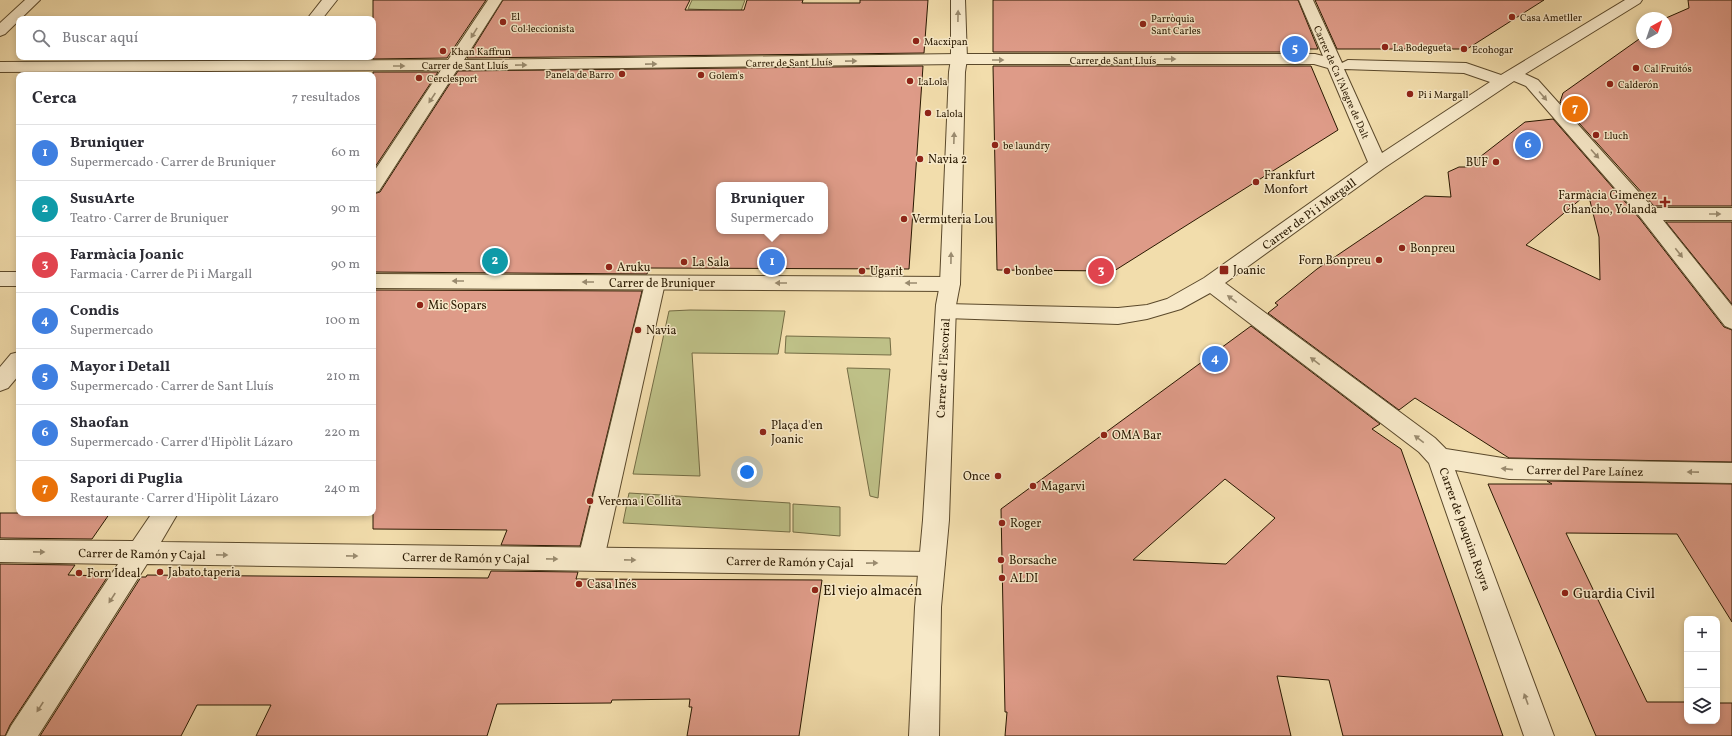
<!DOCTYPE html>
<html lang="es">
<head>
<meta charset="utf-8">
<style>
	body { margin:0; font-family:Vollkorn,serif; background:#f2f2f3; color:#2b2b33 }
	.controls { position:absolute; right:12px; bottom:12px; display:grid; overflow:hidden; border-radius:8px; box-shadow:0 2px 6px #0003 }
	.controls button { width:36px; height:36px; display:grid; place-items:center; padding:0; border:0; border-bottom:1px solid #e1e1e2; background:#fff; color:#2b2b33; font:20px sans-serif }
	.compass { position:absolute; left:1636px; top:12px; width:36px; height:36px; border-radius:50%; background:#fff; box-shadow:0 2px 6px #0003; rotate:40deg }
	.you { position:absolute; left:747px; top:472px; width:14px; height:14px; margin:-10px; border:3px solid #fff; border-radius:50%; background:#1a73e8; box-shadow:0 0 0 6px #1a73e833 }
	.badge { display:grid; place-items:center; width:26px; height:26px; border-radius:50%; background:#8f2418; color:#fff; font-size:13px; font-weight:700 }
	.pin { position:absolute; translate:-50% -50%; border:2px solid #fff; box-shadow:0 1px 4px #0006 }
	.popup { position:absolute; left:716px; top:182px; width:112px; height:52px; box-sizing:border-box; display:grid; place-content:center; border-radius:8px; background:#fff; filter:drop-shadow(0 1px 3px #0005); font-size:13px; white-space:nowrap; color:#7c7c81 }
	.popup b { font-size:15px; color:#2b2b33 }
	.popup::after { content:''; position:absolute; left:50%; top:100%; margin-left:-8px; border:8px solid transparent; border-top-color:#fff }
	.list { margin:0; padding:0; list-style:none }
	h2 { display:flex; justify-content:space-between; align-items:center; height:52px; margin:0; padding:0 16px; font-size:17px }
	h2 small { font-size:13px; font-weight:400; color:#7c7c81 }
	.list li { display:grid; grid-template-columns:26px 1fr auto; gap:12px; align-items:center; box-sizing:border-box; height:56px; padding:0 16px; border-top:1px solid #e1e1e2 }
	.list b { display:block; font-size:15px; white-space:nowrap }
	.list p { margin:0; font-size:13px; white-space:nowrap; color:#7c7c81 }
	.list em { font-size:13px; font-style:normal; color:#7c7c81 }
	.icon { flex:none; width:22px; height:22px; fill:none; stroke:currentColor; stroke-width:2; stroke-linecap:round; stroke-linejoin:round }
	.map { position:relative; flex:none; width:1732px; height:736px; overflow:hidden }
	.search { position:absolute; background:#fff; box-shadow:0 2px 6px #0003; left:16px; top:16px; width:360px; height:44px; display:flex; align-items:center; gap:10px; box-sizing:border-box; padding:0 14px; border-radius:8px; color:#7c7c81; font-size:15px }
	.panel { position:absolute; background:#fff; box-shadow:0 2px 6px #0003; left:16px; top:72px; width:360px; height:444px; border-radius:8px }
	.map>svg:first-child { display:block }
</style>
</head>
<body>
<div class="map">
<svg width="1732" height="736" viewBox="0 0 1732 736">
	<rect width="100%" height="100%" fill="#f2ddac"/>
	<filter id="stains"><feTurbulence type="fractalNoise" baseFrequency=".005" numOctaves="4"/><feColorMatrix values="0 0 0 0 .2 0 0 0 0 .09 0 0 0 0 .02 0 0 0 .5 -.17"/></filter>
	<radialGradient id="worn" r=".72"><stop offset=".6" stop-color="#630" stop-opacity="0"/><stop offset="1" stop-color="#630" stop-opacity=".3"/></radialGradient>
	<path fill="#bec087" stroke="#746c44" d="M 692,0 L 745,0 L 741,11 L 688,9 Z
		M 690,310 L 785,311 L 778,354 L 692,353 L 700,476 L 633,474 L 669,311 Z
		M 786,336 L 890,338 L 891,355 L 785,353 Z
		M 847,368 L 890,369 L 878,498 L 870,496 Z
		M 629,493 L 790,503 L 790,532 L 623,523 Z
		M 793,504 L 840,507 L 840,536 L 793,532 Z"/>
	<path fill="#de9b88" stroke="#291800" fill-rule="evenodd" d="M 373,0 L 486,0 L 447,58 L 373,59 Z
		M 503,0 L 690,0 L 685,10 L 744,10 L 747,0 L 803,0 L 802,3 L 860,3 L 860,0 L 928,0 L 924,53 L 467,58 Z
		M 993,0 L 1298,0 L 1318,49 L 1304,49 L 1305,52 L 993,52 Z
		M 1315,0 L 1544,0 L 1467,49 L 1337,49 Z
		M 1688,0 L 1732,0 L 1732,206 L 1654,206 L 1560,102 L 1563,93 L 1642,37 L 1642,42 L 1666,42 L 1666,18 L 1689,8 Z
		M 923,66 L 909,269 L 649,268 L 647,274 L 373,272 L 373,194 L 380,192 L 458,71 ZM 719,185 L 825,185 L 825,231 L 719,231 Z
		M 993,66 L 1311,66 L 1338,130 L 1114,271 L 997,270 Z
		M 373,72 L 438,72 L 373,170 Z
		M 1553,119 L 1640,219 L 1724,327 L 1732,330 L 1732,462 L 1509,458 L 1415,398 L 1399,410 L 1268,313 L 1278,305 L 1275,303 L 1317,269 L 1425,196 L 1451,197 L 1448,172 L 1459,167 L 1467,167 L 1525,122 ZM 1588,193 L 1599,237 L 1600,280 L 1526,245 Z
		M 1666,222 L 1732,222 L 1732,304 Z
		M 373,290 L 642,291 L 580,546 L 501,545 L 507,530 L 373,529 Z
		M 1251,326 L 1380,424 L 1372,429 L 1401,449 L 1503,736 L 1343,736 L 1329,680 L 1277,676 L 1291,736 L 1005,736 L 1007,712 L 1005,712 L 1001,509 ZM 1225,479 L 1275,518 L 1226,564 L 1133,560 Z
		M 1547,481 L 1732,484 L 1732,622 L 1677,534 L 1566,533 L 1647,702 L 1687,702 L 1687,721 L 1717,721 L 1717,703 L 1732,703 L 1732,736 L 1596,736 L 1488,484 L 1552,484 Z
		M 0,513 L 110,513 L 92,539 L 0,538 Z
		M 0,564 L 75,565 L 68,575 L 108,576 L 10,725 L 5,736 L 0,736 Z
		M 491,571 L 578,572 L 576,579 L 822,580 L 799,736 L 687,736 L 692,707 L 689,707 L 690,699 L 612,700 L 611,703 L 497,704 L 487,736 L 256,736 L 271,705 L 197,705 L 181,736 L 40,736 L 141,577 L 146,577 L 147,575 L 488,578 Z"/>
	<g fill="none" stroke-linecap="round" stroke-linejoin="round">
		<g stroke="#5b492b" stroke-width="2">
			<path id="pedestrian" d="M 655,276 L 662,278 L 665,283 L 604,559 L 600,567 L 591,570 L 582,567 L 578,559 L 645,283 L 648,278 Z"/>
		</g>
		<g stroke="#5b492b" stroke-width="2">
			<path id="minor" d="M 25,0 L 40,0 L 5,34 L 0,36 L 0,23 Z
				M 322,0 L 337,0 L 322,19 L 307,19 Z
				M 488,0 L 502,0 L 464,60 L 959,54 L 1315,54 L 1323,56 L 1299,0 L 1313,0 L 1342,63 L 1348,60 L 1466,63 L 1501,75 L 1625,0 L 1642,0 L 1640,3 L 1525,74 L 1538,80 L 1653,208 L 1732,208 L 1732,220 L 1663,220 L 1732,306 L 1732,329 L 1725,326 L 1641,218 L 1526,86 L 1514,81 L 1384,168 L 1225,283 L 1435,438 L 1446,449 L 1509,459 L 1732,463 L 1732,483 L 1509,479 L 1455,470 L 1554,736 L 1524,736 L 1429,463 L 1419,452 L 1210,293 L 1181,309 L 1147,319 L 1118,324 L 946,318 L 939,316 L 936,311 L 939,306 L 946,304 L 1118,308 L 1147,305 L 1167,299 L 1204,278 L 1368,162 L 1328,68 L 1314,64 L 959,64 L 457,70 L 379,191 L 373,193 L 373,173 L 441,70 L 0,72 L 0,62 L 448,60 ZM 1344,69 L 1464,73 L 1490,82 L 1382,153 Z
				M 0,272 L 19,272 L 19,286 L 0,286 Z
				M 373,274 L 950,277 L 957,279 L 960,284 L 957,289 L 950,291 L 373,288 Z
				M 19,352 L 19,375 L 8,388 L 0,391 L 0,367 L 11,354 Z
				M 152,513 L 178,513 L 161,542 L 932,552 L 941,556 L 945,564 L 941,572 L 932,576 L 147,564 L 38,736 L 6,736 L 11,726 L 118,564 L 0,562 L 0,540 L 133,541 Z"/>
		</g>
		<g stroke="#5b492b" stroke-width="2">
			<path id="tertiary" d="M 951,0 L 965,0 L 967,59 L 965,72 L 960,284 L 956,305 L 949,520 L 941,607 L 939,736 L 909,736 L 915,607 L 923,520 L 936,305 L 940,284 L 949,72 L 951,59 Z"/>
		</g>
		<use href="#pedestrian" fill="#f7e9c9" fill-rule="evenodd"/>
		<use href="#minor" fill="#f7e9c9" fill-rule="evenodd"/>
		<use href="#tertiary" fill="#f7e9c9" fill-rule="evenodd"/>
	</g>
	<defs><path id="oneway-solid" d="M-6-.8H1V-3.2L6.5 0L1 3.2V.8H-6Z"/></defs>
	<g fill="#9a8b6f">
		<use href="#oneway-solid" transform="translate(958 16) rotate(-89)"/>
		<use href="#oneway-solid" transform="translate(474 33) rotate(122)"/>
		<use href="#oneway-solid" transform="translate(1170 59)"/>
		<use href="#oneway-solid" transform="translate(998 60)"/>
		<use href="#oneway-solid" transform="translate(851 61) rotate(-1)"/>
		<use href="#oneway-solid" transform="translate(651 64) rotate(-1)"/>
		<use href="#oneway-solid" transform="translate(521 65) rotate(-1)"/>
		<use href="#oneway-solid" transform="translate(399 66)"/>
		<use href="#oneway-solid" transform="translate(1543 96) rotate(49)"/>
		<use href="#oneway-solid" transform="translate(432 98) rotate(124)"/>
		<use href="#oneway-solid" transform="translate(954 138) rotate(-88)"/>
		<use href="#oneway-solid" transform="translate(1595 154) rotate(48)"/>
		<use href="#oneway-solid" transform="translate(1715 214)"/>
		<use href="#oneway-solid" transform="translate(1679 253) rotate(52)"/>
		<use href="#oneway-solid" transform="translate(951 258) rotate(-89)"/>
		<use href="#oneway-solid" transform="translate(458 281) rotate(-180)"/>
		<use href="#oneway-solid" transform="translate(588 282) rotate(-180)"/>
		<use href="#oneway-solid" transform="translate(781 283) rotate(-180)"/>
		<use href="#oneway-solid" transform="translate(911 283) rotate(-180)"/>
		<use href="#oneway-solid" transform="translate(1232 299) rotate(-143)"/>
		<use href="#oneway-solid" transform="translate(1315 361) rotate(-143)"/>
		<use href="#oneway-solid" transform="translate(1419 439) rotate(-143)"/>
		<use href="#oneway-solid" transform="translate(1507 469) rotate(-174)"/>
		<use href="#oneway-solid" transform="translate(1693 472) rotate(-179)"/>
		<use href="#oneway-solid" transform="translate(39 552) rotate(1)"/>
		<use href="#oneway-solid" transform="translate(222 555) rotate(1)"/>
		<use href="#oneway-solid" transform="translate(352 556) rotate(1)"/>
		<use href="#oneway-solid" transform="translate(552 559) rotate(1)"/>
		<use href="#oneway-solid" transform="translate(630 560) rotate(1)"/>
		<use href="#oneway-solid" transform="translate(872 563) rotate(-1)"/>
		<use href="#oneway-solid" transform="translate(112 598) rotate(123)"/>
		<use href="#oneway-solid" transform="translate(1526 699) rotate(-110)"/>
		<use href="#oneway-solid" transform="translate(40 707) rotate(123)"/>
	</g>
	<g fill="#8f2418" stroke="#f7e9c9" stroke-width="1.5">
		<circle cx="1512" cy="17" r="4"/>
		<circle cx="503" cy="22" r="4"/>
		<circle cx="1143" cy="24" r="4"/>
		<circle cx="916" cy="41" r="4"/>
		<circle cx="1385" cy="47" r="4"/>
		<circle cx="1464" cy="49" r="4"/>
		<circle cx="443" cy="51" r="4"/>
		<circle cx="1636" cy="68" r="4"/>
		<circle cx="622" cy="74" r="4"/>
		<circle cx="701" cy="75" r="4"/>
		<circle cx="419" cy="78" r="4"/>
		<circle cx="910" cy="81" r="4"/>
		<circle cx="1610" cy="84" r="4"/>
		<circle cx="1410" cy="94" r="4"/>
		<circle cx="928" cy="113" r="4"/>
		<circle cx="1596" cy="135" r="4"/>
		<circle cx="995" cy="145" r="4"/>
		<circle cx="920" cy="159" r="4"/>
		<circle cx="1496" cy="162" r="4"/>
		<circle cx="1256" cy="182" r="4"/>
		<path d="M1663 196h4v4h4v4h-4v4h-4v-4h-4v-4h4z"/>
		<circle cx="904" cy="219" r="4"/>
		<circle cx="1402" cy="248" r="4"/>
		<circle cx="1379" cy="260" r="4"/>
		<circle cx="684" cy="262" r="4"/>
		<circle cx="609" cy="267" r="4"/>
		<rect x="1219" y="265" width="10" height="10" rx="2"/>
		<circle cx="862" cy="271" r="4"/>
		<circle cx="1007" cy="271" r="4"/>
		<circle cx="420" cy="305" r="4"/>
		<circle cx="638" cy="330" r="4"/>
		<circle cx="763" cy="432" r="4"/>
		<circle cx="1104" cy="435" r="4"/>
		<circle cx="998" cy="476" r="4"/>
		<circle cx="1033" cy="486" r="4"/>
		<circle cx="590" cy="501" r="4"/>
		<circle cx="1002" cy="523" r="4"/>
		<circle cx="1001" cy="560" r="4"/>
		<circle cx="160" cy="572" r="4"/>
		<circle cx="79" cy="573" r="4"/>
		<circle cx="1002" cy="578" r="4"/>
		<circle cx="579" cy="584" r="4"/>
		<circle cx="815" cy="590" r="4"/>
		<circle cx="1565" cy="593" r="4"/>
	</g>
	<g text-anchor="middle" stroke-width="3" stroke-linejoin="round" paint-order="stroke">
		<g font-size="10" fill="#291800" stroke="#f7e9c9" text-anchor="start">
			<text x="511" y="20">El<tspan x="511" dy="12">Col·leccionista</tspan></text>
			<text x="1520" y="21">Casa Ametller</text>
			<text x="1151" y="22">Parròquia<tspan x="1151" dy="12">Sant Carles</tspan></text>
			<text x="924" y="45">Macxipan</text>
			<text x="1393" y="51">La Bodegueta</text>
			<text x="1472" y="53">Ecohogar</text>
			<text x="451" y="55">Khan Kaffrun</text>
			<text x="1644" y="72">Cal Fruitós</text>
			<text x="614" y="78" text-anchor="end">Panela de Barro</text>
			<text x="709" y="79">Golem's</text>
			<text x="427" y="82">Cerclesport</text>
			<text x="918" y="85">LaLola</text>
			<text x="1618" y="88">Calderón</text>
			<text x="1418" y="98">Pi i Margall</text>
			<text x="936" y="117">Lalola</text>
			<text x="1604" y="139">Lluch</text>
			<text x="1003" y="149">be laundry</text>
		</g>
		<g font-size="10" fill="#291800" stroke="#f7e9c9">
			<text x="1113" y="64">Carrer de Sant Lluís</text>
			<text transform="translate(789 62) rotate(-1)" y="4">Carrer de Sant Lluís</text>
			<text x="465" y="69">Carrer de Sant Lluís</text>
			<text transform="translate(1342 82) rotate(66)" y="4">Carrer de Ca l'Alegre de Dalt</text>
		</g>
		<g font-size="12" fill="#291800" stroke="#f7e9c9" text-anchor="start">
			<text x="928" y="163">Navia 2</text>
			<text x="1488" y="166" text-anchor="end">BUF</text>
			<text x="1264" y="179">Frankfurt<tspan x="1264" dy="14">Monfort</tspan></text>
			<text x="1657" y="199" text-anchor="end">Farmàcia Gimenez<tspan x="1657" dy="14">Chancho, Yolanda</tspan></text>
			<text x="912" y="223">Vermuteria Lou</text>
			<text x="1410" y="252">Bonpreu</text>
			<text x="1371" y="264" text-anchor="end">Forn Bonpreu</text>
			<text x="692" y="266">La Sala</text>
			<text x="617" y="271">Aruku</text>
			<text x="1233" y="274">Joanic</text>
			<text x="870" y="275">Ugarit</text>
			<text x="1015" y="275">bonbee</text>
			<text x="428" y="309">Mic Sopars</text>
			<text x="646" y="334">Navia</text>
			<text x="771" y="429">Plaça d'en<tspan x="771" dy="14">Joanic</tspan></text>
			<text x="1112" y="439">OMA Bar</text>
			<text x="990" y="480" text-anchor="end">Once</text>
			<text x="1041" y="490">Magarvi</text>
			<text x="598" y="505">Verema i Collita</text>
			<text x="1010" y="527">Roger</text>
			<text x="1009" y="564">Borsache</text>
			<text x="168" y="576">Jabato taperia</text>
			<text x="87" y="577">Forn Ideal</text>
			<text x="1010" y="582">ALDI</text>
			<text x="587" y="588">Casa Inés</text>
		</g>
		<g font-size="12" fill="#291800" stroke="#f7e9c9">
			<text transform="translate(1309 214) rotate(-36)" y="4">Carrer de Pi i Margall</text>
			<text x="662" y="287">Carrer de Bruniquer</text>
			<text transform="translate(943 368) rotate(-87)" y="4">Carrer de l'Escorial</text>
			<text transform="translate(1585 471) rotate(1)" y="4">Carrer del Pare Laínez</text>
			<text transform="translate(1465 529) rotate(70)" y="4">Carrer de Joaquim Ruyra</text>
			<text transform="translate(142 554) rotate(1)" y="4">Carrer de Ramón y Cajal</text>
			<text transform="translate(466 558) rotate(1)" y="4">Carrer de Ramón y Cajal</text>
			<text transform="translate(790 562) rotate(1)" y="4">Carrer de Ramón y Cajal</text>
		</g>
		<g font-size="14" fill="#291800" stroke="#f7e9c9" text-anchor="start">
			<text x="823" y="595">El viejo almacén</text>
			<text x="1573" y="598">Guardia Civil</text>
		</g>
	</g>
	<rect width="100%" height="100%" filter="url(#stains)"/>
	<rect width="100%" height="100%" fill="url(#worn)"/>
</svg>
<div class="controls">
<button>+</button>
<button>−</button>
<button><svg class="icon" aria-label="layers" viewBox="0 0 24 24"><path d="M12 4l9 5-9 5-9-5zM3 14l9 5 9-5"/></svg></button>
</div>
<svg class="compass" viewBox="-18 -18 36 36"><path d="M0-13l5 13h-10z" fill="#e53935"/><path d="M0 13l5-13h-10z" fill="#7c7c81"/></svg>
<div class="you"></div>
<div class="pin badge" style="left:772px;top:262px;background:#3f7fe0">1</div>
<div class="popup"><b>Bruniquer</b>Supermercado</div>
<div class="pin badge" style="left:495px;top:261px;background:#0f9aa8">2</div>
<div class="pin badge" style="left:1101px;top:271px;background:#e0444e">3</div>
<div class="pin badge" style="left:1215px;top:359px;background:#3f7fe0">4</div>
<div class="pin badge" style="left:1295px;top:49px;background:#3f7fe0">5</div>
<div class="pin badge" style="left:1528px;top:145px;background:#3f7fe0">6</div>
<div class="pin badge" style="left:1575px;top:109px;background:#e8710a">7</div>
<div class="search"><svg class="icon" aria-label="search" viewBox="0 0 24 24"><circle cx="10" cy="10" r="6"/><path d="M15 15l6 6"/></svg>Buscar aquí</div>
<section class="panel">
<h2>Cerca<small>7 resultados</small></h2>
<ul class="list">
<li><span class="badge" style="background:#3f7fe0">1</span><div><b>Bruniquer</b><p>Supermercado · Carrer de Bruniquer</p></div><em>60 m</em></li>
<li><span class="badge" style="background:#0f9aa8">2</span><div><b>SusuArte</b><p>Teatro · Carrer de Bruniquer</p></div><em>90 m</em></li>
<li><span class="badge" style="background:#e0444e">3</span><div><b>Farmàcia Joanic</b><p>Farmacia · Carrer de Pi i Margall</p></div><em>90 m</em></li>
<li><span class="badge" style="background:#3f7fe0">4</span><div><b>Condis</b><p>Supermercado</p></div><em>100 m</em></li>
<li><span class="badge" style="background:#3f7fe0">5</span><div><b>Mayor i Detall</b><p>Supermercado · Carrer de Sant Lluís</p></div><em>210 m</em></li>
<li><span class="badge" style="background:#3f7fe0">6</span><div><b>Shaofan</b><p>Supermercado · Carrer d'Hipòlit Lázaro</p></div><em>220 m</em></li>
<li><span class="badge" style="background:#e8710a">7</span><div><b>Sapori di Puglia</b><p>Restaurante · Carrer d'Hipòlit Lázaro</p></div><em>240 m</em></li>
</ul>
</section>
</div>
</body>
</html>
